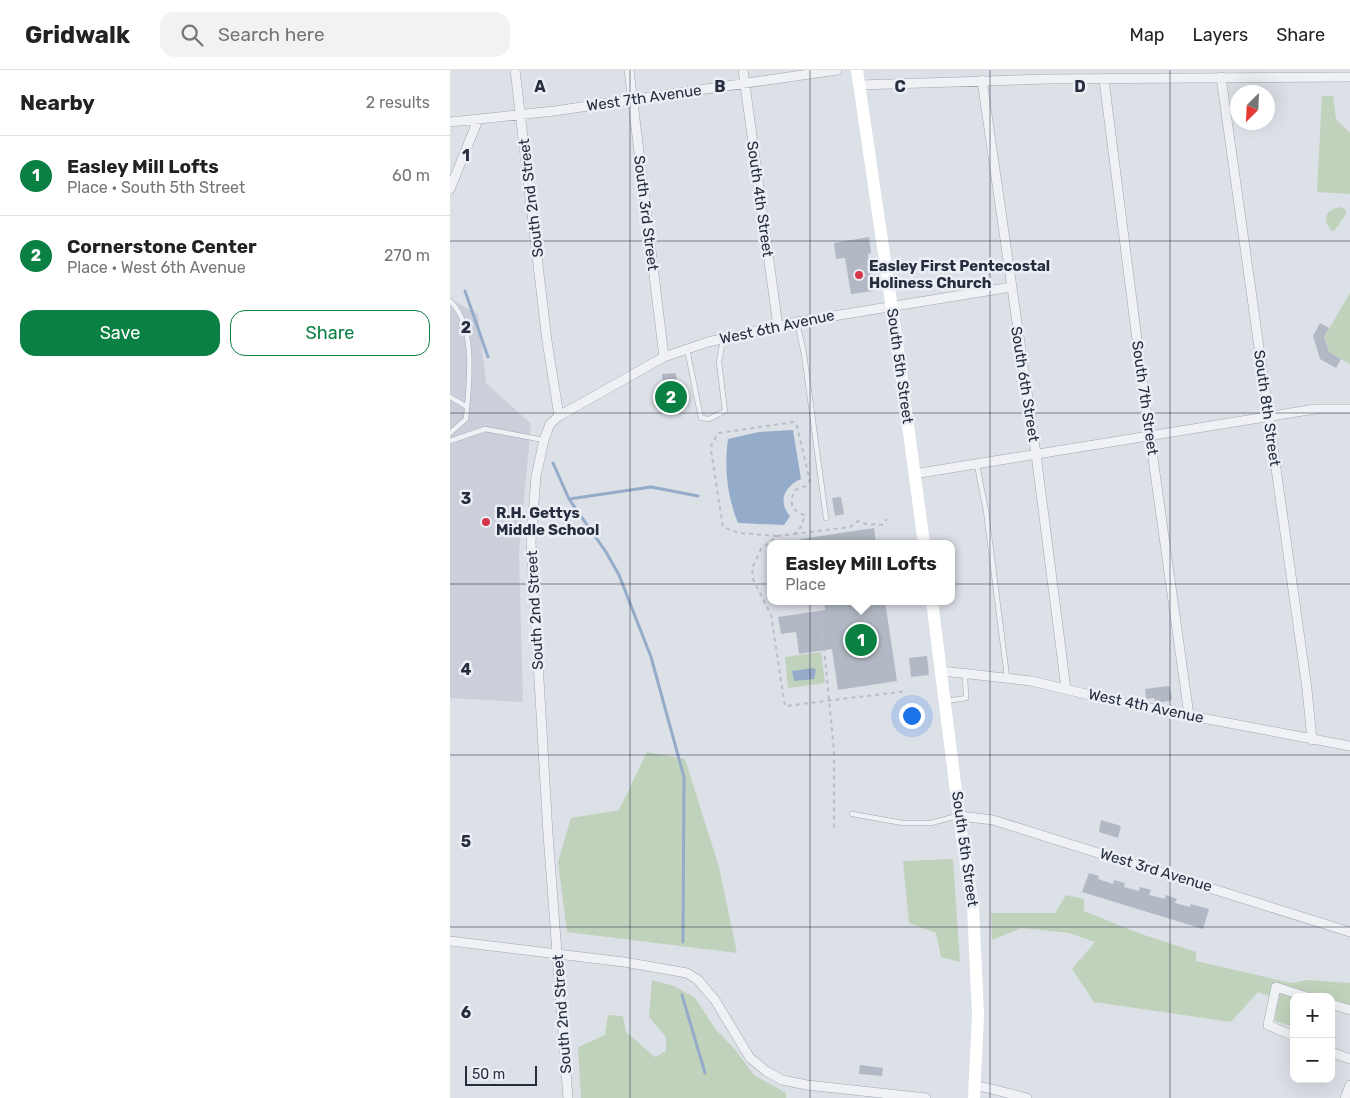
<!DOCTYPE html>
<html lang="en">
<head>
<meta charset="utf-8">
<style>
	body { margin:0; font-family:Rubik,sans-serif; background:#f2f2f2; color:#222 }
	.controls { position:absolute; right:15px; bottom:15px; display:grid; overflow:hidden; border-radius:10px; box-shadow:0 5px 20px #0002 }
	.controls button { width:45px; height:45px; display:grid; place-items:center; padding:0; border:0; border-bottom:1px solid #e0e0e0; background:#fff; color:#222; font:25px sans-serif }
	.compass { position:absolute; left:780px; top:15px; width:45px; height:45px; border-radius:50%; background:#fff; box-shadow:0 5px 20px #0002; rotate:204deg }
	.scale { position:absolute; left:15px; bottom:12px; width:72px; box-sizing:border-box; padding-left:5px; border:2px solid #252d3e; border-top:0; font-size:14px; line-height:18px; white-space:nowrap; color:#252d3e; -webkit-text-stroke:4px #ebeff5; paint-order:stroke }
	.you { position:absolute; left:461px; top:645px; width:18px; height:18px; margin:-12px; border:4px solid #fff; border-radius:50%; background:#1a73e8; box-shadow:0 0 0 8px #1a73e833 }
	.badge { display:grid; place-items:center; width:32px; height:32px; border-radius:50%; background:#0b8043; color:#fff; font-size:16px; font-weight:700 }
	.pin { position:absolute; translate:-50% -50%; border:2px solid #fff; box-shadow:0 1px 5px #0006 }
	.popup { position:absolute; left:317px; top:470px; width:188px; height:65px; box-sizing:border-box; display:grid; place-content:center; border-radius:10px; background:#fff; filter:drop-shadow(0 1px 4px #0005); font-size:16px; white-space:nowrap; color:#767676 }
	.popup b { font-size:19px; color:#222 }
	.popup::after { content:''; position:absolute; left:50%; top:100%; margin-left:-10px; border:10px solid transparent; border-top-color:#fff }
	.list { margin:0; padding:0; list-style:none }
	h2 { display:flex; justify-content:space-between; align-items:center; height:65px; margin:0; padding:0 20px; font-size:21px }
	h2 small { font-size:16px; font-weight:400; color:#767676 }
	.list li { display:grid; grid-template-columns:32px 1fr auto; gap:15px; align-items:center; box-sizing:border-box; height:80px; padding:0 20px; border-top:1px solid #e0e0e0 }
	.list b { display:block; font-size:19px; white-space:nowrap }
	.list p { margin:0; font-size:16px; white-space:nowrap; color:#767676 }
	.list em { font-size:16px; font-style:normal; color:#767676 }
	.actions { display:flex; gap:10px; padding:15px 20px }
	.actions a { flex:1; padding:11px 0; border:1px solid #0b8043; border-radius:15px; text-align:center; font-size:18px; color:#0b8043 }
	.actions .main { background:#0b8043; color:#fff }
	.icon { flex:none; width:28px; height:28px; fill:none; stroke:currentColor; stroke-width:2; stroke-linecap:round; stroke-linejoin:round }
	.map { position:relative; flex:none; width:900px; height:1028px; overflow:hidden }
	header { display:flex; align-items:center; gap:30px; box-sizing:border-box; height:70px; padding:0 25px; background:#fff; border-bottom:1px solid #e0e0e0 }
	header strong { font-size:24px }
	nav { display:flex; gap:28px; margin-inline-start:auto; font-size:18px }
	.search { width:350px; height:45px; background:#f2f2f2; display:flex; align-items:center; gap:12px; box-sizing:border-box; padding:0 18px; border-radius:15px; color:#767676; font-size:19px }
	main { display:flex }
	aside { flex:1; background:#fff }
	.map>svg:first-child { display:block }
</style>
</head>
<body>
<header>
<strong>Gridwalk</strong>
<div class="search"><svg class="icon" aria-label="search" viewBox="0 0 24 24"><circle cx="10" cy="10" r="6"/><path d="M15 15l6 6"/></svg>Search here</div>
<nav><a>Map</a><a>Layers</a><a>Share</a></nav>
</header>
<main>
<aside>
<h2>Nearby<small>2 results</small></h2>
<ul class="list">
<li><span class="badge">1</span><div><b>Easley Mill Lofts</b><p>Place · South 5th Street</p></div><em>60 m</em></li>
<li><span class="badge">2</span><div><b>Cornerstone Center</b><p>Place · West 6th Avenue</p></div><em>270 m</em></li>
</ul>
<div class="actions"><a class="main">Save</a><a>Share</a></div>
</aside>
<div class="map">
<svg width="900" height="1028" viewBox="0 0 900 1028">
	<rect width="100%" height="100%" fill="#dce0e7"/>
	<path fill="#cacfd9" d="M 0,229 L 28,244 L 36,313 L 81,354 L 69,484 L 73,632 L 0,628 Z"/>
	<path fill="#c1d2bc" d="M 872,26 L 883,26 L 886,49 L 900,63 L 900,124 L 867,122 Z
		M 890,137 L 896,140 L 896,144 L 885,160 L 882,161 C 871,150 875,140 890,137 Z
		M 900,223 L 900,294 L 879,282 L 874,267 Z
		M 371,582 L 375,613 L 338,618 L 335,587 Z
		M 197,682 L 235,689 L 269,797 L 287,883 L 117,862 L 108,792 L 121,748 L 169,740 Z
		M 503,789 L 510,892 L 491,887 L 486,863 L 459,853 L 453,791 Z
		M 616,825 L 634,829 L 634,841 L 691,864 L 746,882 L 746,891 L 841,913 L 858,910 L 900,913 L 900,940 L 881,940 L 881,927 L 844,927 L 844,957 L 825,951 L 827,929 L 808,922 L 781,952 L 644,932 L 622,899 L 645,872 L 619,863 L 571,858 L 542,870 L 541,843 L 605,843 Z
		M 202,910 L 224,916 L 245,928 L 266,960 L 283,977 L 304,1005 L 336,1023 L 336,1028 L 131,1028 L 128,977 L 155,965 L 158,945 L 173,946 L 176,962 L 205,987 L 216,981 L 216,967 L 199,947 Z"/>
	<path fill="#94acca" d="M 343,360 L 351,409 C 335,416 327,431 340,446 L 334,455 L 288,453 C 277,426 274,398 278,369 L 309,362 Z
		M 363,598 L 366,600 L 364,609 L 344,611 L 342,601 Z"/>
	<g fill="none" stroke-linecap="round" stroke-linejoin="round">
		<path stroke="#94acca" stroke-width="3" d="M 15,221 L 38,287
			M 103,393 L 119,429 L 156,482 L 169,505 L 201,587 L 234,707 L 233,872
			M 119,429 L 201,417 L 248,426
			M 232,925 L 255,1003"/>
	</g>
	<path fill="#b3b9c4" d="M 419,167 L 421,183 L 418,184 L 424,221 L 401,224 L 395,188 L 386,189 L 384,173 Z
		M 870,253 L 879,258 L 874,267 L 879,282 L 891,289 L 886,298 L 870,289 L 863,266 Z
		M 226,303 L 227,313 L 232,313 L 234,338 L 210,341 L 208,316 L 213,316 L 212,304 Z
		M 391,427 L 394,444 L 385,446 L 382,428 Z
		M 424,458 L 426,474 L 351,474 L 351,469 Z
		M 374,531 L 435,531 L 447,611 L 388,620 L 382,579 L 349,584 L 346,562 L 331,564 L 328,547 L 375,540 Z
		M 477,586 L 479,605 L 461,607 L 459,588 Z
		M 718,616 L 720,617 L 722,629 L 720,631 L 706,633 L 704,628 L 697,629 L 696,627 L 695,619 Z
		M 651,750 L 671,756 L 668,768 L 649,762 Z
		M 639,803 L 649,806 L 648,809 L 663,814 L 664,810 L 675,813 L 674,817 L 689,821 L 690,817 L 701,820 L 699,825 L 715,829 L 716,825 L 727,829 L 725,833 L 740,837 L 741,834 L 759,839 L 753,859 L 632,822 Z
		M 410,995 L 433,998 L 432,1006 L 409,1004 Z"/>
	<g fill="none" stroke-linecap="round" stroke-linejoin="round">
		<g stroke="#a1a7b1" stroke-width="5.5">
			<path id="lane" d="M 0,231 C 27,256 19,316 16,349 L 0,363
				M 347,252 L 354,284 L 376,448
				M 237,279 L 251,348 L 259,349 L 275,341 L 269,292 L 273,269
				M 0,327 L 17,337
				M 0,371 L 35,359 L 94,370
				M 527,395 L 536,441 L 557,607
				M 497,631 L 516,628 L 515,604
				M 402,744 L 453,753 L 481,753 L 507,746"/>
		</g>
		<g stroke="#a1a7b1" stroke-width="10">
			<path id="street" d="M 65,0 L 97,271 L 109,346 L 100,354 L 94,370 L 86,406 L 81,472 L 98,764 L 118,1028
				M 179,0 L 214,287
				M 293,0 L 328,257
				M 771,7 L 857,619 L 862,670
				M 532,10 L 586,384 L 616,619
				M 654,10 L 693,317 L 739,645
				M 409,15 L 598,9 L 900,7
				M 0,52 L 104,41 L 387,0
				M 0,119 L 28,50
				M 109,346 L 214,287 L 258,272 L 347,252 L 561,217
				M 464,404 L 865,339 L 900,339
				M 492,601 L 581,611 L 678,634 L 900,676
				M 510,746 L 543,750 L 900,862
				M 0,871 L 174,892 L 237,903 L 248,910 L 265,930 L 300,988 L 316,1001 L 332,1010 L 357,1015 L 476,1028
				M 881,934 L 900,940
				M 844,966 L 818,955 L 826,917 L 857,927
				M 881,982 L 900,989
				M 525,1015 L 577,1028
				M 895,1028 L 900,1015"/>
		</g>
		<path stroke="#babec5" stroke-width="2" stroke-dasharray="4 4" stroke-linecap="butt" d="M 344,464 L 400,457 L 408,451 L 416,454 L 432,455 L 437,449
			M 327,466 L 289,463 L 273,457 L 261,380 L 262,373 L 269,363 L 344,352 L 347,356 L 360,411 L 356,416 L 345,420 C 339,432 341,442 355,445 L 351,457 L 344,464 L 327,466 L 311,479 L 303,496 L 302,507 L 321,545 L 335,636 L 457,621
			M 371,546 L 384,681 L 384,758"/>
		<use href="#lane" stroke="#eff1f5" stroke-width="4.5"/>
		<use href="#street" stroke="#eff1f5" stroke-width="9"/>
		<path stroke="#fff" stroke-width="12" d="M 407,0 L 446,266 L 474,474
			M 482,531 L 512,769 L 523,836 L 528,945 L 524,1028"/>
	</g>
	<path fill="none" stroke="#252d3e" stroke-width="1" stroke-opacity="0.55" d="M 180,0 L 180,1028M 360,0 L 360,1028M 540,0 L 540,1028M 720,0 L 720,1028M 0,171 L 900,171M 0,343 L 900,343M 0,514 L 900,514M 0,685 L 900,685M 0,857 L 900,857"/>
	<g fill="#d63649" stroke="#ebeff5" stroke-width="2">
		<circle cx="409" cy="205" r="5"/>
		<circle cx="36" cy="452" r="5"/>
	</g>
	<g text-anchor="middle" stroke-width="5" stroke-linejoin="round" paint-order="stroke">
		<g font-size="15" fill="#252d3e" stroke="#ebeff5">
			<text transform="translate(194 28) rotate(-8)" y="5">West 7th Avenue</text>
			<text transform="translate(81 128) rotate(-97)" y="5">South 2nd Street</text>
			<text transform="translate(310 129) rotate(82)" y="5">South 4th Street</text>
			<text transform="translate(196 143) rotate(83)" y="5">South 3rd Street</text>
			<text transform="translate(327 257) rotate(-12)" y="5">West 6th Avenue</text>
			<text transform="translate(450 296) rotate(82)" y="5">South 5th Street</text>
			<text transform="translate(575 314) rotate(81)" y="5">South 6th Street</text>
			<text transform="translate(695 328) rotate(82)" y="5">South 7th Street</text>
			<text transform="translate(817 338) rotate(82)" y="5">South 8th Street</text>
			<text transform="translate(85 540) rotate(-93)" y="5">South 2nd Street</text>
			<text transform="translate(696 636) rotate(12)" y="5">West 4th Avenue</text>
			<text transform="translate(515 779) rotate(82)" y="5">South 5th Street</text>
			<text transform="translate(706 800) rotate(17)" y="5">West 3rd Avenue</text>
			<text transform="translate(112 944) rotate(-94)" y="5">South 2nd Street</text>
		</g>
		<g font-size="15" font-weight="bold" fill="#252d3e" stroke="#ebeff5" text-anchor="start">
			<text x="419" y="201">Easley First Pentecostal<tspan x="419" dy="17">Holiness Church</tspan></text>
			<text x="46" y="448">R.H. Gettys<tspan x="46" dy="17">Middle School</tspan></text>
		</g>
	</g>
	<g font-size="16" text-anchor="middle" font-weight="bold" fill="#252d3e" stroke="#ebeff5" stroke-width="5" stroke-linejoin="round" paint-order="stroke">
		<text x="90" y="22">A</text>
		<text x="270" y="22">B</text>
		<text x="450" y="22">C</text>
		<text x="630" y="22">D</text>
		<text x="16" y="91">1</text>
		<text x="16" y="263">2</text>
		<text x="16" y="434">3</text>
		<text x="16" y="605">4</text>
		<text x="16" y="777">5</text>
		<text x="16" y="948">6</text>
	</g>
</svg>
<div class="controls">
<button>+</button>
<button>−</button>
</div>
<svg class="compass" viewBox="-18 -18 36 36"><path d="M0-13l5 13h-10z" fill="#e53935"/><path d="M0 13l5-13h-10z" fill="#767676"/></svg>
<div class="scale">50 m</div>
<div class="you"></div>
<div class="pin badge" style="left:411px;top:570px">1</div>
<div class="popup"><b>Easley Mill Lofts</b>Place</div>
<div class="pin badge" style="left:221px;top:327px">2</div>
</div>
</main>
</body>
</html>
